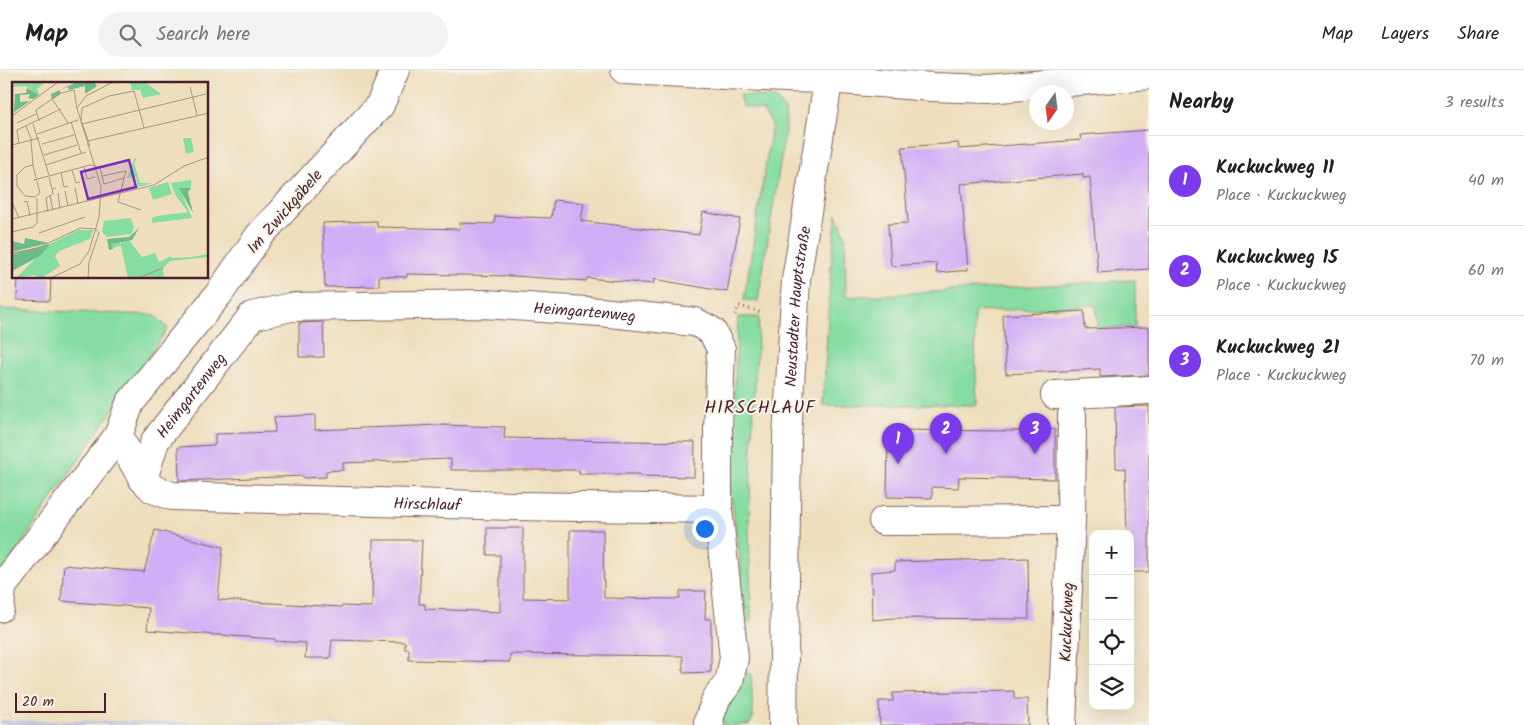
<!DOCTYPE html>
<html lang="en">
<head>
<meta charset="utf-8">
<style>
	body { margin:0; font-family:Kalam,sans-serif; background:#f2f2f2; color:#202124 }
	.controls { position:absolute; right:15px; bottom:15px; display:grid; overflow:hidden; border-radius:10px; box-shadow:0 5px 20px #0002 }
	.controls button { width:45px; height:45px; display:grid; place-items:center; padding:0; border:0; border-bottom:1px solid #e0e0e0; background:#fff; color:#202124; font:25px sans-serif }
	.compass { position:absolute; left:1029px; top:15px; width:45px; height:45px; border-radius:50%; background:#fff; box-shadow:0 5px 20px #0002; rotate:194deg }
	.scale { position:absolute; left:15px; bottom:12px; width:91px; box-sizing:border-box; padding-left:5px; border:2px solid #4a1f2b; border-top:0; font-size:14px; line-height:18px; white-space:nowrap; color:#4a1f2b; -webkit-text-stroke:4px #f7f3e8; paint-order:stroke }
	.you { position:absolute; left:704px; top:458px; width:18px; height:18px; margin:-12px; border:4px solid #fff; border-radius:50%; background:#1a73e8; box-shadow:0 0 0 8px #1a73e833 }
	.badge { display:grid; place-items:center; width:32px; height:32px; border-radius:50%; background:#7c3aed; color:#fff; font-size:16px; font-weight:700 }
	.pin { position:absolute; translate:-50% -41px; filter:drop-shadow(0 1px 2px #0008) }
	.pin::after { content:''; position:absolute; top:26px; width:18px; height:15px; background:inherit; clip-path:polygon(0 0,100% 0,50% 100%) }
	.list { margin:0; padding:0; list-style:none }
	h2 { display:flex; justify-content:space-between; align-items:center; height:65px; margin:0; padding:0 20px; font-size:21px }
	h2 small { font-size:16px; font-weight:400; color:#757577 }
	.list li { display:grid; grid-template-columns:32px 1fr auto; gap:15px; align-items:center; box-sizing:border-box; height:90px; padding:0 20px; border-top:1px solid #e0e0e0 }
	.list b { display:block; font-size:19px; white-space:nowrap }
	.list p { margin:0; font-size:16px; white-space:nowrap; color:#757577 }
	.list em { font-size:16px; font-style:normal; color:#757577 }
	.icon { flex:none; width:28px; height:28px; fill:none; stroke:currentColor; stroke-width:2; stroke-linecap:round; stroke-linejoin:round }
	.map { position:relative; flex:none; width:1149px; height:655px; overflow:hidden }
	header { display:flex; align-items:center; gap:30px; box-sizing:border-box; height:70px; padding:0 25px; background:#fff; border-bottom:1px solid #e0e0e0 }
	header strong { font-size:24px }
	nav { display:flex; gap:28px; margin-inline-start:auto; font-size:18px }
	.search { width:350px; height:45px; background:#f2f2f2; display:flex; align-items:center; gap:12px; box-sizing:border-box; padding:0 18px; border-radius:28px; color:#757577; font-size:19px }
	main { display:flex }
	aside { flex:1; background:#fff }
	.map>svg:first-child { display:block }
</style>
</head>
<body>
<header>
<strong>Map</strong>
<div class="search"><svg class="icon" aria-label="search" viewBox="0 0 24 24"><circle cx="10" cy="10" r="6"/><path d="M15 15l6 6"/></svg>Search here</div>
<nav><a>Map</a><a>Layers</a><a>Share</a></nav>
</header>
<main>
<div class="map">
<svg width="1149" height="655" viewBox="0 0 1149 655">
	<rect width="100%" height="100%" fill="#f7f3e8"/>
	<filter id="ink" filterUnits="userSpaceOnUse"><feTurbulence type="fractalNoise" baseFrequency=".02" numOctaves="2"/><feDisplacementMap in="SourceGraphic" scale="10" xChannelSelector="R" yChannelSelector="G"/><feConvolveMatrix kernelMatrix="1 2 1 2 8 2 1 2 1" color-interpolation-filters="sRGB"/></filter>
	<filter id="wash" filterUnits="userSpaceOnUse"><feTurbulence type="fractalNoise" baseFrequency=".0096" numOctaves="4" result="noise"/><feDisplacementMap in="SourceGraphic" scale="20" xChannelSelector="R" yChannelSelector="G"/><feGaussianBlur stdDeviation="1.12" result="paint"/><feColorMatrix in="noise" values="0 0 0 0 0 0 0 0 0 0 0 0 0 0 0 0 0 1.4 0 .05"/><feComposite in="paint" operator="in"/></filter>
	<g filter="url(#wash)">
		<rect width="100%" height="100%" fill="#eedebd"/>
		<path fill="#c0c2dd" d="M 0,650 L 388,655 L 0,655 Z"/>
		<path fill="#86dda2" stroke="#687e66" d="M 739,25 L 775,28 L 785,40 L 786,56 L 758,231 L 744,230 L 772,55 L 763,41 L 742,36 Z
			M 837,144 L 845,166 L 846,227 L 1135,210 L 1135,257 L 1098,258 L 1096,235 L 974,242 L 977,335 L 823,335 L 831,196 Z
			M 0,239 L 155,245 L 168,258 L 0,505 Z
			M 738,247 L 759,247 L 753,349 L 749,450 L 751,552 L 745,552 L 740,490 L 730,416 Z
			M 745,603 L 751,604 L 753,647 L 749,655 L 724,655 L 721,646 Z"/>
		<g id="blocks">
			<path fill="#d3adf6" d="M 1149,60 L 1149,199 L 1098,203 L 1090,107 L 1083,108 L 1083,104 L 961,114 L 968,200 L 937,203 L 936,193 L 891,196 L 888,154 L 908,153 L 902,77 L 958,73 L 959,79 L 1081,70 L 1080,65 Z
				M 554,130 L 584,133 L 581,151 L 699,165 L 703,142 L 740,149 L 727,222 L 654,209 L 653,214 L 587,208 L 586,211 L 514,206 L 407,204 L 407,207 L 379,206 L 379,216 L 325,217 L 323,153 L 377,151 L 377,157 L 460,159 L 460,153 L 494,154 L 495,146 L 551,148 Z
				M 18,208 L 51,208 L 50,231 L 17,230 Z
				M 1084,241 L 1085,259 L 1149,257 L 1149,305 L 1100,307 L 1100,299 L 1006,304 L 1003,245 Z
				M 323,252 L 324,287 L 299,287 L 299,253 Z
				M 1149,336 L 1149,502 L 1130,502 L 1130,464 L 1127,464 L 1125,399 L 1116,398 L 1115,337 Z
				M 315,345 L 315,360 L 440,355 L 505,357 L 504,368 L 566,369 L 566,370 L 695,372 L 694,407 L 640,406 L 640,404 L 579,404 L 579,400 L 451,400 L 451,389 L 343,393 L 343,400 L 326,401 L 326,407 L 303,408 L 303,406 L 179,411 L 178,377 L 215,375 L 215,364 L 275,362 L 274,347 Z
				M 1055,359 L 1055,409 L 959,407 L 958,418 L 932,417 L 932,428 L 887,427 L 888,360 L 1016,361 Z
				M 487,458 L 523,458 L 523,528 L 570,529 L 570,460 L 603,460 L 604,528 L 680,529 L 680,521 L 706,521 L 705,549 L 711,549 L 711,602 L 683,603 L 683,586 L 510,584 L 510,592 L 409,590 L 409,579 L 405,579 L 405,572 L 332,570 L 330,588 L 305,588 L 306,573 L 275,571 L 275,569 L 147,560 L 149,538 L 61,531 L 64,495 L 144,502 L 155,460 L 223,477 L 218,530 L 342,537 L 342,536 L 372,537 L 373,470 L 422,470 L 419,534 L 425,534 L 425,539 L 500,542 L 500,485 L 487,485 Z
				M 1028,488 L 1029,549 L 895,548 L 872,550 L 871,502 L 895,500 L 895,492 Z
				M 1014,621 L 1014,629 L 1027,629 L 1028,655 L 880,655 L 879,631 L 893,631 L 893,623 Z"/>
		</g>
	</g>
	<g filter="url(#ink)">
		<use href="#blocks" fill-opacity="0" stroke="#83625e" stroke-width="1"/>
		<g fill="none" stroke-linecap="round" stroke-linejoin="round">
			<g stroke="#83625e" stroke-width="30">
				<g id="minor">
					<path id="s1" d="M 395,0 L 380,35 L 259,166 L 218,225 L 130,333 L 118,366 L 143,409 L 153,419 L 172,426 L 514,436 L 718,439"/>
					<path d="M 625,0 L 786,8 L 828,9 L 932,17 L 988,19 L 1149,5"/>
					<path d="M 1055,325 L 1149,320"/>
					<path id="s2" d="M 143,409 L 155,371 L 252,246 L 291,237 L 485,234 L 600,242 L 695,252 L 712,261 L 721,279 L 718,359 L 718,439 L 734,588 L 729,612 L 716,629 L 708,652 L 710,655"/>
					<path d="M 1071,450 L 1072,345"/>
					<path d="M 883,451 L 1071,450 L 1062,655"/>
					<path d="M 0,538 L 2,517 L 118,366"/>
					<path id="s3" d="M 783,655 L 787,367 L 796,210 L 830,0"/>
				</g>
			</g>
			<path stroke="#83625e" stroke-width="3" stroke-dasharray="1 4" stroke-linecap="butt" d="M 735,245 L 739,236 L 763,243"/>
			<use href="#minor" stroke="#fff" stroke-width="28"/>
		</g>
	</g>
	<g text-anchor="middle" stroke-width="4" stroke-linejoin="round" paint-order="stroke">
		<g font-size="16" fill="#4a1f2b" stroke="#f7f3e8">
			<text transform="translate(284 141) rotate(-49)" y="6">Im Zwickgäbele</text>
			<text dy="6" stroke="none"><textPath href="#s3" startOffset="419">Neustadter Hauptstraße</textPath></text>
			<text dy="6" stroke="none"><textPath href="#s2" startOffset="532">Heimgartenweg</textPath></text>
			<text dy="6" stroke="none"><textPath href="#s2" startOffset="98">Heimgartenweg</textPath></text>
			<text dy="6" stroke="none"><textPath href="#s1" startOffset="802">Hirschlauf</textPath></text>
			<text transform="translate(1066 552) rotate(-88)" y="6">Kuckuckweg</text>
		</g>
		<g font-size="18" letter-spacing="1" fill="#4a1f2b" stroke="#f7f3e8">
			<text x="760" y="343">HIRSCHLAUF</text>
		</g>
	</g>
	<g transform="translate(12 12)">
		<rect width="196" height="196" fill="#eedebd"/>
		<path d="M 0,0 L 34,0 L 25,7 L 27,13 L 13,4 L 0,5 ZM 118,0 L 133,0 L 149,12 L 131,16 L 128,8 L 120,8 ZM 171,56 L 179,56 L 182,70 L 174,72 ZM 125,76 L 122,81 L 128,101 L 141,101 L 126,105 L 124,95 L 115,96 L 122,77 ZM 179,98 L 179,106 L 168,107 L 180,136 L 140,141 L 140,136 L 145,134 L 176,130 L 164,114 L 159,101 ZM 156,100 L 160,112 L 141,118 L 137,106 ZM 119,136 L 122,146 L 119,152 L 95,155 L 90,150 L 92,139 ZM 66,148 L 81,148 L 78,157 L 47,169 L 43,174 L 48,184 L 30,196 L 22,193 L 4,196 L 38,162 ZM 117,158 L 130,175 L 143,171 L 147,180 L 159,174 L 159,176 L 180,175 L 196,172 L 196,175 L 158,179 L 151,186 L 152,195 L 148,196 L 116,196 L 109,164 L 100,166 L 99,162 L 107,159 L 109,163 L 109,159 Z" fill="#86dda2"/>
		<path d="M 65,0 L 82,0 L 85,4 L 73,12 L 73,4 L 57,8 L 56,5 L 47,8 L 49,11 L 40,18 L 39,12 ZM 15,6 L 27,13 L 21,17 L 16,16 L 18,12 L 8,13 L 8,20 L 18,19 L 2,30 L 3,12 L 14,11 ZM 167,106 L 179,106 L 176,110 L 181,131 ZM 127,146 L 120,158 L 99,162 L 101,167 L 97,168 L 95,157 L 117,155 ZM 13,156 L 37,161 L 0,170 L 0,159 L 12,162 ZM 38,162 L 28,174 L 0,189 L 0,172 Z" fill="#6cbc88"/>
		<path fill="none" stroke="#ac9283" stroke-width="1" d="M 178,5 L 185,33M 41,18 L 56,41M 0,34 L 46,0M 27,39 L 24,28 L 49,11 L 62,8 L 65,26M 59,40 L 69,71M 5,41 L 24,32M 21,42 L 37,93M 70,42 L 194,12M 14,44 L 20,59M 25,52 L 66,38M 19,59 L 21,83M 76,59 L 197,31M 7,62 L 5,48 L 49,27M 30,62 L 62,53M 0,63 L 27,56M 78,64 L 69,38 L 70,26 L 97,14 L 122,9 L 132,46M 32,73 L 65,63M 34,83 L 74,70M 72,84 L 75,97 L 83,95M 84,85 L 88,85 L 92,102 L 112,96M 60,88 L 64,101 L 68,100M 114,89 L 106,120 L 129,128M 49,91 L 52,105 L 56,104M 90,94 L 114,89M 37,95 L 40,107 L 44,106M 24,96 L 21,83 L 13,85 L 5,93 L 5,104 L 13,114 L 23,115 L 28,111 L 25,99M 26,97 L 22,98 L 78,83 L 84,84M 63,106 L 66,121M 53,109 L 56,124M 46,111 L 48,127M 38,113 L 41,129M 0,120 L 7,136M 12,120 L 15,119 L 18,134M 36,130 L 34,116 L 41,112 L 40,107M 0,137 L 142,103 L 172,84 L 197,75M 0,150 L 21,145 L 25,141 L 25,116M 27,151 L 73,135M 0,171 L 26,166 L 68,146 L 84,147M 39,196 L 68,182 L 77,169 L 87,135 L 89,105 L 65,26 L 74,14 L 101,0M 76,196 L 77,180 L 87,151 L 84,147M 126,196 L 151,186"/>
		<path fill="#7b2cbf" fill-opacity="0.15" stroke="#7b2cbf" stroke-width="2.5" d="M 117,78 L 124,105 L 76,117 L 69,90 Z"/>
		<rect width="196" height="196" fill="none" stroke="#4a1f2b" stroke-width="2.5"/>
	</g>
</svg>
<div class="controls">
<button>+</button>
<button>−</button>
<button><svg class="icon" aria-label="locate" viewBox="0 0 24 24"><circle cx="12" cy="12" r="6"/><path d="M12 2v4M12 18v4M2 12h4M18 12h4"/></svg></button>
<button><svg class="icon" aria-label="layers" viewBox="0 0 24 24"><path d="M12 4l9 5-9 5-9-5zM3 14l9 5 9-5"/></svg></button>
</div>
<svg class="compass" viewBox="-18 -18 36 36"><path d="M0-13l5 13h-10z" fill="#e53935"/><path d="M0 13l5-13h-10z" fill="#757577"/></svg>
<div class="scale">20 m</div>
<div class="you"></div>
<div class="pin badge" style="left:898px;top:394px">1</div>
<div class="pin badge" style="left:946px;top:384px">2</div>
<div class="pin badge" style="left:1035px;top:384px">3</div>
</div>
<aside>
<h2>Nearby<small>3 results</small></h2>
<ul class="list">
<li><span class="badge">1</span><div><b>Kuckuckweg 11</b><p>Place · Kuckuckweg</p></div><em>40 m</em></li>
<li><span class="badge">2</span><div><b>Kuckuckweg 15</b><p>Place · Kuckuckweg</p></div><em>60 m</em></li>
<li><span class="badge">3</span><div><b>Kuckuckweg 21</b><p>Place · Kuckuckweg</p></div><em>70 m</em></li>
</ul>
</aside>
</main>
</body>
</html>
